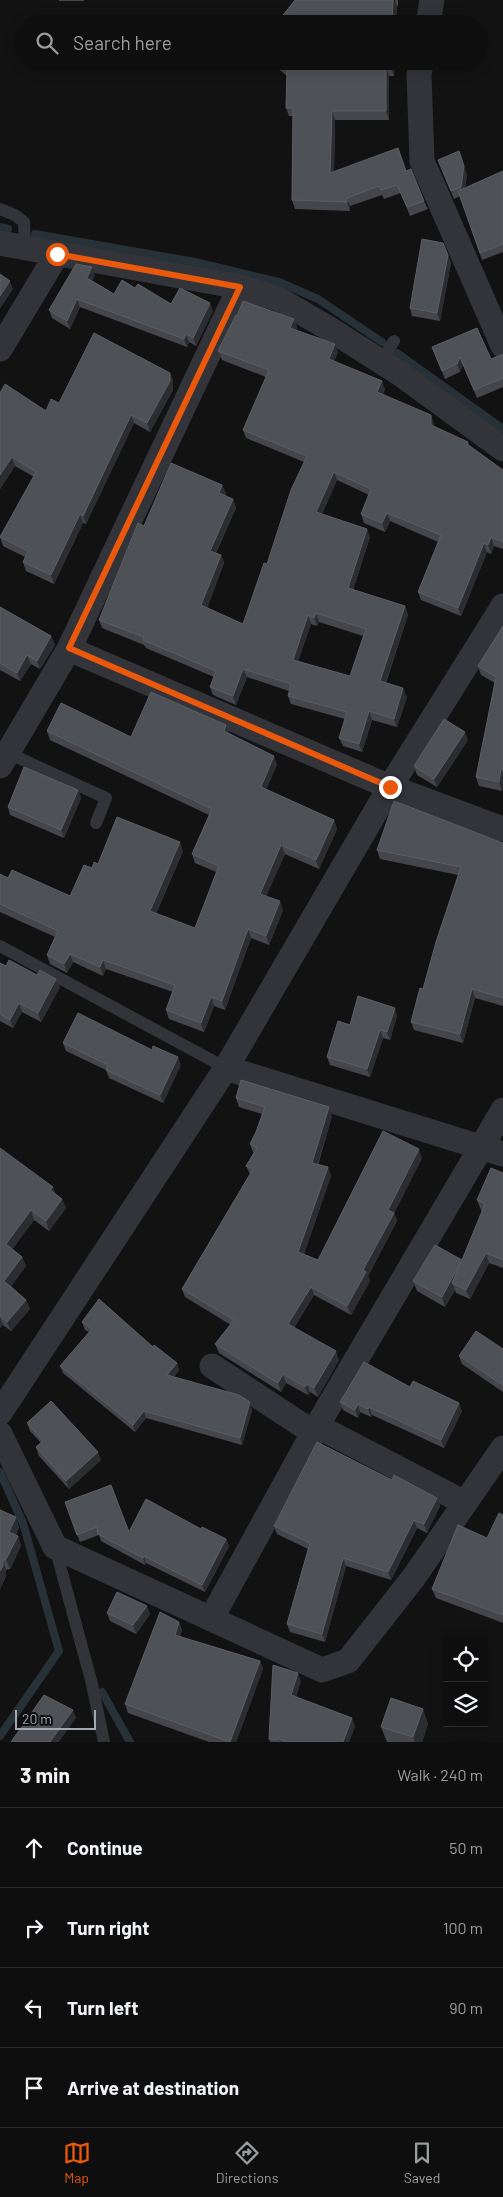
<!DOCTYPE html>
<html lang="en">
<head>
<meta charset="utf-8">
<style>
	body { margin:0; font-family:Barlow,sans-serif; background:#171717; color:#f1f3f6 }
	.controls { position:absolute; right:15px; bottom:15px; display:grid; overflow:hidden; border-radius:0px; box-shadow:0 2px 12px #0003 }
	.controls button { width:45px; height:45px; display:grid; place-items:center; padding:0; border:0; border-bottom:1px solid #2e2e2e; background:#0e0e0e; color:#f1f3f6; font:25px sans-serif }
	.scale { position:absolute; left:15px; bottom:12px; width:81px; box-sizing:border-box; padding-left:5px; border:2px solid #a2a9b5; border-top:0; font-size:14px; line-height:18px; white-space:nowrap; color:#a2a9b5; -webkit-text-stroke:4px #0d0d0e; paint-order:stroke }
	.stop { position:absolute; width:15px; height:15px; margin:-11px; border:4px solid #ea580c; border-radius:50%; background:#fff }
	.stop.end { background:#ea580c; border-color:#fff; box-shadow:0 1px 5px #0008 }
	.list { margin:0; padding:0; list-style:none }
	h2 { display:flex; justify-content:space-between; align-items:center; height:65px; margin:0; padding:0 20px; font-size:21px }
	h2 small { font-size:16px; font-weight:400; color:#9b9c9e }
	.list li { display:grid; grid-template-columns:32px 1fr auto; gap:15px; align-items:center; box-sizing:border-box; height:80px; padding:0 20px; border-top:1px solid #2e2e2e }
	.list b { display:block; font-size:19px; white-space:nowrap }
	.list em { font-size:16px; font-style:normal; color:#9b9c9e }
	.icon { flex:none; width:28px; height:28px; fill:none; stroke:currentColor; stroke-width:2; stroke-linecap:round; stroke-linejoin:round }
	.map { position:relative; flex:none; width:503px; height:1742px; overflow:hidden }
	.search { position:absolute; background:#0e0e0e; box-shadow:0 2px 12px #0003; left:15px; right:15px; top:15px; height:55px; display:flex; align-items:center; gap:12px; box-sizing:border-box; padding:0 18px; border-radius:28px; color:#9b9c9e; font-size:19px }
	.sheet { height:385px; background:#0e0e0e }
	nav { display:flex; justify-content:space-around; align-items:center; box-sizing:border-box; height:70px; border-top:1px solid #2e2e2e; background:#0e0e0e; font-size:14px; color:#9b9c9e }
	nav a { display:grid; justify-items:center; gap:2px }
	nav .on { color:#ea580c }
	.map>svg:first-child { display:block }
</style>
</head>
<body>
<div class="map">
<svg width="503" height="1742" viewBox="0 0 503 1742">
	<rect width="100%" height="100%" fill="#121213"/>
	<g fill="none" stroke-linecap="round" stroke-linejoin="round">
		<path stroke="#273238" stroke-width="8" d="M 0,227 L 8,229
			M 35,234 L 195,262 L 279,282 L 318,299 L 382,342
			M 397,353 L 503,429
			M 0,1472 L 23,1523 L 59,1651 L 0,1736
			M 102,1692 L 130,1742"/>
		<path stroke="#323439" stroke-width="12" d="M 0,209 L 15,215 L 24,222 L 25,248
			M 381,361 L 394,341
			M 8,753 L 106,798 L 96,823
			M 0,946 L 226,1068
			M 55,1547 L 92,1684 L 104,1742"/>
		<path stroke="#323439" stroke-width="25" d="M 428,24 L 432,0
			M 422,61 L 419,74 L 422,161 L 503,346
			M 0,243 L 240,287 L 278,299 L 328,328 L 399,373 L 503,449
			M 0,349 L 57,254
			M 69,649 L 390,787 L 503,829
			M 0,766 L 69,649 L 240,287
			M 226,1068 L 503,1154
			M 212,1366 L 314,1433
			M 0,1413 L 226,1068 L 390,787 L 503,606
			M 317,1426 L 465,1503
			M 0,1434 L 55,1547 L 322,1670 L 348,1661 L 414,1577 L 503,1448
			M 211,1619 L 317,1426 L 503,1110"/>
	</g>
	<path fill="#44464b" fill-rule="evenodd" d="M 59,0 L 84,0 L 84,1 L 59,1 Z
		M 295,0 L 398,0 L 398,6 L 397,6 L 396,24 L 276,24 Z
		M 269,61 L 395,61 L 394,76 L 389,76 L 389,120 L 335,120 L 334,171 L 406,171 L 424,201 L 428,209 L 410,216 L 401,193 L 384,199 L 382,195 L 350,206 L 350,211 L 295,209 L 292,200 L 293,116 L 289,116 L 286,108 L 287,76 Z
		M 438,160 L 467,174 L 465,188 L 503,171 L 503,252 L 482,260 L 460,196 L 454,199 Z
		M 448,255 L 451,263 L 440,321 L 412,316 L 410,308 Z
		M 95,275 L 92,281 L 114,294 L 135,288 L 171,304 L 213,311 L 196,346 L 189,342 L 187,347 L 80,307 L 70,329 L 52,318 L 49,310 Z
		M 237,316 L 294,319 L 297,328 L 296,330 L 338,352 L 334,361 L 385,389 L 383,394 L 434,424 L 434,427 L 468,442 L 469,446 L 503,470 L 503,549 L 494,546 L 491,554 L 487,552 L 461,616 L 421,600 L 418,592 L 438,542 L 390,521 L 385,532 L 364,523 L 361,514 L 369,495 L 337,480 L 322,514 L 370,537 L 353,590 L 405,606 L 408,615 L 386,683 L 407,697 L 397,727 L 372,720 L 362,752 L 343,746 L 339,738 L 345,719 L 291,704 L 288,696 L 289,691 L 247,677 L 236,705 L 213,695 L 210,687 L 214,677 L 146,648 L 144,645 L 102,628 L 99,620 L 144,526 L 222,485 L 226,494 L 225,496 L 233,499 L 236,508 L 216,553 L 221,555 L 224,563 L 207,608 L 243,624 L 267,564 L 304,462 L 246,438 L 243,430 L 266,377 L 222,360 L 218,351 ZM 319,622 L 363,636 L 350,676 L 298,661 L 311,624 L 317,626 Z
		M 432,347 L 491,359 L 503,354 L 503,387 L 477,398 L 463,365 L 460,372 L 445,379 Z
		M 170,373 L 173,381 L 173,390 L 150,432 L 134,423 L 86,524 L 83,523 L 54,584 L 26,571 L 23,562 L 25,557 L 3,546 L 0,537 L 34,477 L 15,466 L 0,489 L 0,393 L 46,411 L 59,403 Z
		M 0,607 L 51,636 L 55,645 L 40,669 L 31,664 L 20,681 L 0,670 Z
		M 503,626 L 503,785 L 502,791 L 479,786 L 476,777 L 495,683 L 481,675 L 478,666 Z
		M 226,725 L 229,734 L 277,765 L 266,789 L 334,820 L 337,829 L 319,869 L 285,854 L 266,896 L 283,910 L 269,945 L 251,938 L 225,1010 L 214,1006 L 204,1032 L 169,1019 L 166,1010 L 173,992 L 106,969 L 103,976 L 73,962 L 67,973 L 50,964 L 47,955 L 55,937 L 0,912 L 0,874 L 8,878 L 70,896 L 92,868 L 98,864 L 183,851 L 156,914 L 195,928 L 216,872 L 195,863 L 192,854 L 209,815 L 50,740 L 47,731 L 131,737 Z
		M 468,740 L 437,787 L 417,775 L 414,766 Z
		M 78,790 L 81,798 L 64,838 L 10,815 L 8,807 Z
		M 503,843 L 503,1006 L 475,998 L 463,1043 L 414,1030 L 411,1022 L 423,989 L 458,875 L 380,859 L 377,850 Z
		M 0,963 L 6,966 L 37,975 L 56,979 L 60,987 L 41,1022 L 22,1012 L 13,1028 L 0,1021 Z
		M 397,1016 L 390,1040 L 383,1038 L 370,1077 L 330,1065 L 327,1057 L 350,1025 Z
		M 63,1043 L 152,1050 L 181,1065 L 163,1103 L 109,1078 L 106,1070 L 66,1051 Z
		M 236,1098 L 332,1116 L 318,1165 L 328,1167 L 331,1176 L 304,1254 L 318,1260 L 422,1158 L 394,1213 L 397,1221 L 368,1276 L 370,1281 L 351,1315 L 314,1295 L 294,1328 L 339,1360 L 318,1397 L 310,1392 L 308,1395 L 286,1383 L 281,1392 L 219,1353 L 215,1344 L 231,1325 L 185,1297 L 182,1289 L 250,1174 L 246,1166 L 254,1153 L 253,1152 L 250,1144 L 256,1132 L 262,1114 L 239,1107 Z
		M 0,1148 L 62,1199 L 66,1208 L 49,1231 L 34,1220 L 12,1249 L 22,1257 L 26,1266 L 11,1286 L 26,1300 L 30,1309 L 11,1331 L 3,1325 L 0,1328 Z
		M 503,1173 L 503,1268 L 489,1263 L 470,1299 L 456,1293 L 455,1290 L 445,1307 L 417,1291 L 413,1281 L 462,1260 L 482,1211 L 481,1210 L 477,1200 Z
		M 82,1322 L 153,1347 L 177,1363 L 179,1370 L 174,1377 L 252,1410 L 242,1445 L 146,1418 L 135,1432 L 63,1373 L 60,1366 L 89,1332 L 85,1330 Z
		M 503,1349 L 503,1392 L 462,1364 L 459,1356 Z
		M 410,1387 L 462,1411 L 444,1448 L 372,1415 L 371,1417 L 360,1412 L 358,1418 L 343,1410 L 340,1402 Z
		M 27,1423 L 101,1460 L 69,1489 L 39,1456 L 36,1447 L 41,1443 L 30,1431 Z
		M 392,1480 L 437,1498 L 440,1506 L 427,1533 L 417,1528 L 391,1580 L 346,1566 L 325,1642 L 290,1632 L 287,1624 L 308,1549 L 277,1534 L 274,1526 Z
		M 65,1502 L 129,1532 L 201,1529 L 226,1539 L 229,1546 L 205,1592 L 146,1563 L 145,1565 L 101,1541 L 99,1535 L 80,1542 Z
		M 0,1510 L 16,1517 L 19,1527 L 16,1535 L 18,1536 L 21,1546 L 10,1569 L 6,1570 L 6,1576 L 0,1589 Z
		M 503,1515 L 503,1623 L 436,1598 L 432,1589 L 487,1538 Z
		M 107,1613 L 150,1614 L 136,1634 L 110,1621 Z
		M 179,1622 L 182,1630 L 180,1637 L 260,1661 L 263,1669 L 236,1742 L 209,1742 L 128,1713 L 125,1704 Z
		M 301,1681 L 296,1697 L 355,1726 L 349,1742 L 270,1742 L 269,1739 Z
		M 428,1724 L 422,1742 L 387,1742 L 381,1727 Z"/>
	<path fill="#2c2d30" d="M 393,0 L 395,0 L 397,6 L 396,24 L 392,24 Z
		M 391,61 L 395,61 L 394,76 L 391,67 Z
		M 386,67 L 389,76 L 389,120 L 386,111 Z
		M 332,111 L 335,120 L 334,182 L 330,173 Z
		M 464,166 L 467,174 L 464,195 L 461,187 Z
		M 347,198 L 350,206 L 350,211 L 347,202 Z
		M 448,255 L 451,263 L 440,321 L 437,313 Z
		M 92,267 L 95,275 L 90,286 L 87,278 Z
		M 10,281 L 13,289 L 0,309 L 0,296 Z
		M 77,299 L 80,307 L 70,329 L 67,321 Z
		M 210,303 L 213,311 L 196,346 L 193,338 Z
		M 294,319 L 297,328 L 293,337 L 290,328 Z
		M 186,334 L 189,342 L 187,347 L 184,339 Z
		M 335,344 L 338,352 L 332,367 L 329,359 Z
		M 460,357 L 463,365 L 460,372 L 457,364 Z
		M 170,373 L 173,381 L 173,390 L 150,432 L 147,423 Z
		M 382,381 L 385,389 L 380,401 L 377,392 Z
		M 131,415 L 134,423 L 86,524 L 83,516 Z
		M 431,415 L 434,424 L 434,434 L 431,425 Z
		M 12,457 L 15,466 L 0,489 L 0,475 Z
		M 334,472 L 337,480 L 319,521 L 316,512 Z
		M 222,485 L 226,494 L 222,502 L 219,493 Z
		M 233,499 L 236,508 L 213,559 L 210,551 Z
		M 387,513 L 390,521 L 385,532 L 382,523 Z
		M 80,514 L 83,523 L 54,584 L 51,575 Z
		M 367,529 L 370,537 L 351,596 L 348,588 Z
		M 491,537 L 494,546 L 491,554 L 488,545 Z
		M 484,543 L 487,552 L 461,616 L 458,608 Z
		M 221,555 L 224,563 L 205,614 L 201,605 Z
		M 405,606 L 408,615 L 383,690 L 380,681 Z
		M 316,613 L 319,622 L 317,626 L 314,618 Z
		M 308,615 L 311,624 L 296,668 L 293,660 Z
		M 51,636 L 55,645 L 40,669 L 37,661 Z
		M 27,655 L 31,664 L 20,681 L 17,673 Z
		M 243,669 L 247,677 L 236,705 L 233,696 Z
		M 403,688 L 407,697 L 397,727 L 394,719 Z
		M 369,711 L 372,720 L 362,752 L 359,744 Z
		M 226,725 L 229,734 L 227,740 L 224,731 Z
		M 465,732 L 468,740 L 437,787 L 434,779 Z
		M 274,756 L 277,765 L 264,795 L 261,787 Z
		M 501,769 L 503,774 L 503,785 L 502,791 L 499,782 Z
		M 78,790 L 81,798 L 64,838 L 61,830 Z
		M 334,820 L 337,829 L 319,869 L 316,860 Z
		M 180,842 L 183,851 L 153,920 L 150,911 Z
		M 281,845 L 285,854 L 264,902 L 260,894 Z
		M 280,901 L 283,910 L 269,945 L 266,936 Z
		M 248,929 L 251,938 L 225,1010 L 222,1001 Z
		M 70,954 L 73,962 L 67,973 L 64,964 Z
		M 103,960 L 106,969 L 103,976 L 100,967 Z
		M 56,979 L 60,987 L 41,1022 L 38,1013 Z
		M 472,989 L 475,998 L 463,1043 L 460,1034 Z
		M 211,997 L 214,1006 L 204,1032 L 201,1023 Z
		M 19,1003 L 22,1012 L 13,1028 L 10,1020 Z
		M 395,1008 L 397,1016 L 390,1040 L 387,1032 Z
		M 380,1030 L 383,1038 L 370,1077 L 367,1069 Z
		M 178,1057 L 181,1065 L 163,1103 L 160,1095 Z
		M 329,1107 L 332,1116 L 315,1172 L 312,1163 Z
		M 419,1149 L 422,1158 L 393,1216 L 394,1213 L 397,1221 L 368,1276 L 370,1281 L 351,1315 L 347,1306 L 388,1210 Z
		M 328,1167 L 331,1176 L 302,1260 L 298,1252 Z
		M 53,1187 L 57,1196 L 50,1190 Z
		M 62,1199 L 66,1208 L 49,1231 L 46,1221 Z
		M 31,1210 L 34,1220 L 9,1254 L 6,1244 Z
		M 486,1253 L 489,1263 L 470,1299 L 466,1290 Z
		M 22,1257 L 26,1266 L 8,1290 L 4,1281 Z
		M 461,1262 L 452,1283 L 455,1290 L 445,1307 L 442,1297 Z
		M 311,1287 L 314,1295 L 291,1333 L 288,1324 Z
		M 26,1300 L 30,1309 L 11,1331 L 7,1322 Z
		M 0,1317 L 3,1325 L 0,1328 Z
		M 336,1351 L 339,1360 L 318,1397 L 314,1388 Z
		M 177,1363 L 179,1370 L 169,1383 L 167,1375 Z
		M 283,1374 L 286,1383 L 281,1392 L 278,1383 Z
		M 307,1384 L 310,1392 L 308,1395 L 305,1387 Z
		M 250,1402 L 252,1410 L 242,1445 L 240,1438 Z
		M 459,1403 L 462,1411 L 444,1448 L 441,1440 Z
		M 358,1404 L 360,1412 L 358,1418 L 355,1410 Z
		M 369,1407 L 372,1415 L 371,1417 L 368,1409 Z
		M 144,1411 L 146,1418 L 135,1432 L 133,1425 Z
		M 98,1452 L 101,1460 L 69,1489 L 66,1481 Z
		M 437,1498 L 440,1506 L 427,1533 L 424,1524 Z
		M 16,1517 L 19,1527 L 12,1542 L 9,1532 Z
		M 414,1520 L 417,1528 L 391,1580 L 388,1572 Z
		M 18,1536 L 21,1546 L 10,1569 L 6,1559 Z
		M 226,1539 L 229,1546 L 205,1592 L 202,1585 Z
		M 144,1556 L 146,1563 L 145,1565 L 143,1558 Z
		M 343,1558 L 346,1566 L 325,1642 L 322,1634 Z
		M 3,1560 L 6,1570 L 6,1576 L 0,1589 L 0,1571 Z
		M 147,1606 L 150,1614 L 136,1634 L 133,1625 Z
		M 179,1622 L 182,1630 L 178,1643 L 175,1635 Z
		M 260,1661 L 263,1669 L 236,1742 L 230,1742 Z
		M 298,1673 L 301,1681 L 294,1703 L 291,1695 Z
		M 423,1709 L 428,1724 L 422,1742 L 415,1742 L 413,1737 Z
		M 73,1710 L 76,1718 L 59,1742 L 50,1742 Z
		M 352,1718 L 355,1726 L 349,1742 L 343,1742 Z"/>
	<path fill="#4e5156" stroke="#5b5f65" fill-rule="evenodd" d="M 295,0 L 393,0 L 392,24 L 276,24 Z
		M 276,61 L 391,61 L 391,67 L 386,67 L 386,111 L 332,111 L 330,173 L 398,148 L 406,171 L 411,169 L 424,201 L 407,207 L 397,185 L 381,190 L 379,186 L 347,198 L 347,202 L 292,200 L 293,108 L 286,108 L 287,70 Z
		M 459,151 L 464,166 L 461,187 L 451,191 L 438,160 Z
		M 503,171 L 503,244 L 480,253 L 458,191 Z
		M 422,239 L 443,243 L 448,255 L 437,313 L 410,308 Z
		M 76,264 L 92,267 L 87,278 L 114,294 L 122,280 L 135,288 L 138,284 L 171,304 L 180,288 L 210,303 L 193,338 L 186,334 L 184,339 L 77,299 L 67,321 L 49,310 Z
		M 0,274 L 10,281 L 0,296 Z
		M 243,301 L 294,319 L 290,328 L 335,344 L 329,359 L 382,381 L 377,392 L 431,415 L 431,425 L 468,442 L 467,444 L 503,470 L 503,542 L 491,537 L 488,545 L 484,543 L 458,608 L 418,592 L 441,535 L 387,513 L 382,523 L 361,514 L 371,489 L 334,472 L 316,512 L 367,529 L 348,588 L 405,606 L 380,681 L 403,688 L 394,719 L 369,711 L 359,744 L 339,738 L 347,712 L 288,696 L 291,684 L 243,669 L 233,696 L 210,687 L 216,671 L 143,640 L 144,637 L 99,620 L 138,523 L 144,526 L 171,463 L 222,485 L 219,493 L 233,499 L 210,551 L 221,555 L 201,605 L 243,624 L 264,563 L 267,564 L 291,490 L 307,456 L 243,430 L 269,370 L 218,351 L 236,315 L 237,316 ZM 316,613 L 366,629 L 350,676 L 293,660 L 308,615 L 314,618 Z
		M 477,328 L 491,359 L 503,354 L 503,378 L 474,390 L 460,357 L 457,364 L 442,371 L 432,347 Z
		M 94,333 L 170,373 L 170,381 L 147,423 L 131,415 L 83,516 L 80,514 L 51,575 L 23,562 L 28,551 L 0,537 L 36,472 L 12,457 L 0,475 L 0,393 L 5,384 L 46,411 L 51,399 L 59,403 Z
		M 0,607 L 51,636 L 37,661 L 27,655 L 17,673 L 0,663 Z
		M 503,626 L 503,769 L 501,769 L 499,782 L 476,777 L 496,677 L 478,666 Z
		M 151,692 L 226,725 L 224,731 L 274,756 L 261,787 L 334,820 L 316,860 L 281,845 L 260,894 L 280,901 L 266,936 L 248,929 L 222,1001 L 211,997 L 201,1023 L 166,1010 L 175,985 L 103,960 L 100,967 L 70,954 L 64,964 L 47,955 L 58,931 L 0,904 L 0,874 L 8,878 L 12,870 L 70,896 L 84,865 L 92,868 L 94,862 L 98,864 L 117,817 L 180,842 L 150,911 L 195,928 L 219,866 L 192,854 L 212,809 L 47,731 L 61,703 L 131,737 Z
		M 444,719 L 465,732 L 434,779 L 414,766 Z
		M 24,767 L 78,790 L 61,830 L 8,807 Z
		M 394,801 L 503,843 L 503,998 L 472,989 L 460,1034 L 411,1022 L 420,988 L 423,989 L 436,942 L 461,867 L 377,850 Z
		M 9,960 L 37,975 L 40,970 L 56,979 L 38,1013 L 19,1003 L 10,1020 L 0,1014 L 0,963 L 6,966 Z
		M 358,996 L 395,1008 L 387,1032 L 380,1030 L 367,1069 L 327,1057 L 338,1021 L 350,1025 Z
		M 78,1013 L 152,1050 L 153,1046 L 178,1057 L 160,1095 L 106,1070 L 108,1065 L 63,1043 Z
		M 241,1080 L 329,1107 L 312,1163 L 328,1167 L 298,1252 L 318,1260 L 383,1131 L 419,1149 L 388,1210 L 394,1213 L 363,1270 L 366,1272 L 347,1306 L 311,1287 L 288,1324 L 336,1351 L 314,1388 L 307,1384 L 305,1387 L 283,1374 L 278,1383 L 215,1344 L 234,1320 L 182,1289 L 253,1169 L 246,1166 L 257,1148 L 250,1144 L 256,1132 L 265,1107 L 236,1098 Z
		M 0,1148 L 53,1187 L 50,1190 L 62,1199 L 46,1221 L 31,1210 L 6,1244 L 22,1257 L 4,1281 L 26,1300 L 7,1322 L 0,1316 Z
		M 491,1168 L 503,1173 L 503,1260 L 486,1253 L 466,1290 L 452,1283 L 461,1262 L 442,1297 L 413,1281 L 435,1245 L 462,1260 L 485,1204 L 477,1200 Z
		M 99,1299 L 153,1347 L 154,1345 L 177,1363 L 167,1375 L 239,1395 L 250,1402 L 240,1438 L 144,1411 L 133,1425 L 60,1366 L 92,1329 L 82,1322 Z
		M 476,1331 L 503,1349 L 503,1385 L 459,1356 Z
		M 364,1362 L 410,1387 L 413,1381 L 459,1403 L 441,1440 L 369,1407 L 368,1409 L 358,1404 L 355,1410 L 340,1402 Z
		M 51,1401 L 98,1452 L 66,1481 L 36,1447 L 43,1441 L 27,1423 Z
		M 317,1442 L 392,1480 L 394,1475 L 437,1498 L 424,1524 L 414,1520 L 388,1572 L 343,1558 L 322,1634 L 287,1624 L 310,1543 L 274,1526 Z
		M 111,1485 L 129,1532 L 146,1499 L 201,1529 L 202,1527 L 226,1539 L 202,1585 L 144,1556 L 143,1558 L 98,1534 L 97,1527 L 77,1535 L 65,1502 Z
		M 0,1510 L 16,1517 L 9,1532 L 18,1536 L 6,1559 L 3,1560 L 3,1566 L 0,1571 Z
		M 499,1513 L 503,1515 L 503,1615 L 432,1589 L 458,1525 L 487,1538 Z
		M 117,1592 L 147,1606 L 133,1625 L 107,1613 Z
		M 160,1612 L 179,1622 L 175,1635 L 260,1661 L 230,1742 L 125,1704 Z
		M 273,1665 L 298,1673 L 291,1695 L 352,1718 L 343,1742 L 287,1742 L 277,1738 L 277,1740 L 269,1739 Z
		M 44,1695 L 73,1710 L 50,1742 L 11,1742 Z
		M 391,1698 L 423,1709 L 413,1737 L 381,1727 Z"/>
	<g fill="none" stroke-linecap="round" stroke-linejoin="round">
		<path stroke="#ea580c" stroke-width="6" d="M 57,254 L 240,287 L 69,648 L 390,787"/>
	</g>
</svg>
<div class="controls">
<button><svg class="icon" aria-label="locate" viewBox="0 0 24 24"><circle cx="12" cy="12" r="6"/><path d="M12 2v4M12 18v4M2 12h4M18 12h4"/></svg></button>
<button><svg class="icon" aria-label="layers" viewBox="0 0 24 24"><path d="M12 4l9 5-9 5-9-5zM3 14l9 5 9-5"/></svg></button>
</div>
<div class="scale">20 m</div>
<div class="stop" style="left:57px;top:254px"></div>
<div class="stop end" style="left:390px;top:787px"></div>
<div class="search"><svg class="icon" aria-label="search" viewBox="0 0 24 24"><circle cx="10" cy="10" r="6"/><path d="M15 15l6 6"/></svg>Search here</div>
</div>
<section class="sheet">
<h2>3 min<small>Walk · 240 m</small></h2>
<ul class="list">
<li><svg class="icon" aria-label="ahead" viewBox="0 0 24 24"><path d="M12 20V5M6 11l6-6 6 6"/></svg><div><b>Continue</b></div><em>50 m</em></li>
<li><svg class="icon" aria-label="right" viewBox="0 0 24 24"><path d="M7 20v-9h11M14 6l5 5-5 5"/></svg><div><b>Turn right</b></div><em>100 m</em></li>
<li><svg class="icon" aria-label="left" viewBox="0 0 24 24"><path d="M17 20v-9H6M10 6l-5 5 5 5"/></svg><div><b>Turn left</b></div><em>90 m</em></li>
<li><svg class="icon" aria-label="arrive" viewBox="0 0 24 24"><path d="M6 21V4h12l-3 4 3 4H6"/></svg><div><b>Arrive at destination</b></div></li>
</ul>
</section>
<nav>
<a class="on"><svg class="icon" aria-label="map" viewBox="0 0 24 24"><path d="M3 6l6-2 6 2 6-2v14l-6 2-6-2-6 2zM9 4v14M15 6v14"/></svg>Map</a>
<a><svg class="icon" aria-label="directions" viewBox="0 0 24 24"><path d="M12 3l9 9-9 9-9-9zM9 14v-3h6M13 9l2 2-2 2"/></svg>Directions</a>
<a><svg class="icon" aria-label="saved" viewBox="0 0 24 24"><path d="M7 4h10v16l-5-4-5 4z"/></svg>Saved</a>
</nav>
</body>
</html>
